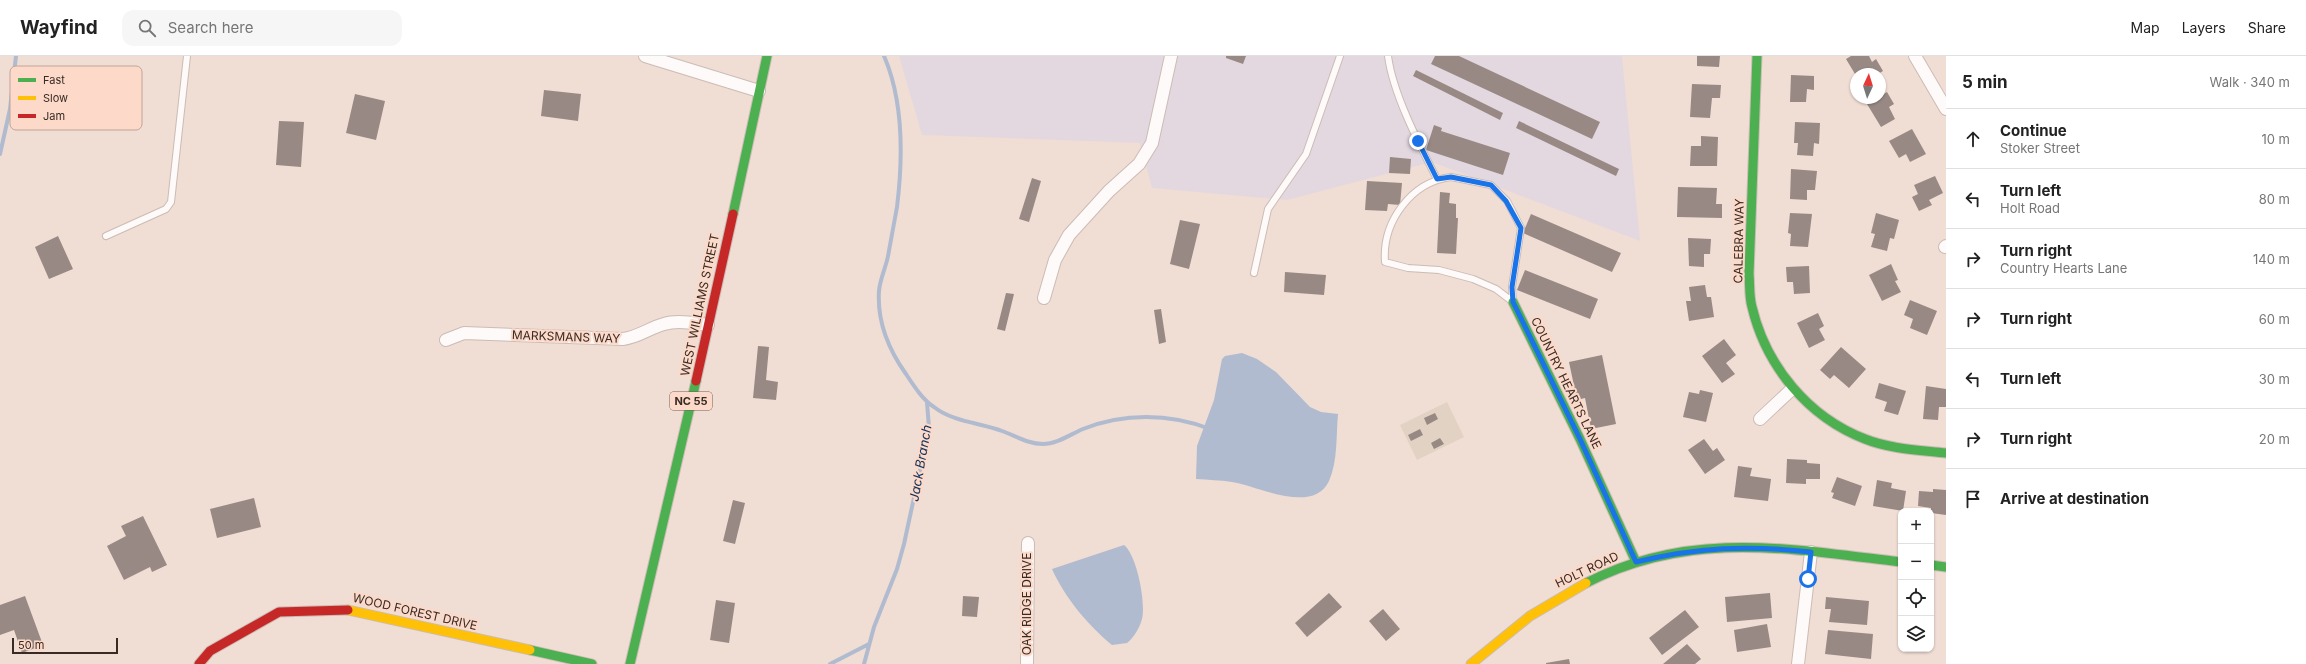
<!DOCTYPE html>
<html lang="en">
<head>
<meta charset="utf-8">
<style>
	body { margin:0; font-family:Inter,sans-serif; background:#f6f6f6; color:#222 }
	.controls { position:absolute; right:12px; bottom:12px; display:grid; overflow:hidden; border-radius:8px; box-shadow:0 1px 3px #0004 }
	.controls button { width:36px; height:36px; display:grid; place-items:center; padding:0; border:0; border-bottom:1px solid #e0e0e0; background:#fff; color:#222; font:20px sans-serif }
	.compass { position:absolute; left:1850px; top:12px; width:36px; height:36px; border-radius:50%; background:#fff; box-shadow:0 1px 3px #0004; rotate:4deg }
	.scale { position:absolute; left:12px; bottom:10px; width:106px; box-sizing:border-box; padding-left:4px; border:2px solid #382b24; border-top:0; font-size:11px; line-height:14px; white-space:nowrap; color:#382b24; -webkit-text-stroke:3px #fcd9c8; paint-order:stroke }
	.stop { position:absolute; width:12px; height:12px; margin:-9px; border:3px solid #1a73e8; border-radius:50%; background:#fff }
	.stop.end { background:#1a73e8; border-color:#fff; box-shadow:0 1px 4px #0008 }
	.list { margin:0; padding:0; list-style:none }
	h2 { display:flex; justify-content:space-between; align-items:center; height:52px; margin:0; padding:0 16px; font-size:17px }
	h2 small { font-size:13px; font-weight:400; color:#767676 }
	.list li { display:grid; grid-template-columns:26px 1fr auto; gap:12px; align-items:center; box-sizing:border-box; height:60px; padding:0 16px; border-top:1px solid #e0e0e0 }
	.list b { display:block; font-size:15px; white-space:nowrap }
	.list p { margin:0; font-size:13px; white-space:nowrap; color:#767676 }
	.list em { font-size:13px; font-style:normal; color:#767676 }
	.icon { flex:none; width:22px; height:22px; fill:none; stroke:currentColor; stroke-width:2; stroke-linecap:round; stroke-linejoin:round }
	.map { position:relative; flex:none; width:1946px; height:608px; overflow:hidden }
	header { display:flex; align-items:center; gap:24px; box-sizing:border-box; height:56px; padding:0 20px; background:#fff; border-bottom:1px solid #e0e0e0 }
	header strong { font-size:19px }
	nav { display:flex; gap:22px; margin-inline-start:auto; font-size:14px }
	.search { width:280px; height:36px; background:#f6f6f6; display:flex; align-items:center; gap:10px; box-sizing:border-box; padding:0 14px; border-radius:12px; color:#767676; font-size:15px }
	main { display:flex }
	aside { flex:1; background:#fff }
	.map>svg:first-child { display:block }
</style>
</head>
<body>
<header>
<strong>Wayfind</strong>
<div class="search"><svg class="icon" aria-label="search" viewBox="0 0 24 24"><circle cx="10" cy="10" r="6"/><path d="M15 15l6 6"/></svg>Search here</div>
<nav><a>Map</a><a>Layers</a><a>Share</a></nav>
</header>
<main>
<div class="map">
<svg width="1946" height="608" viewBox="0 0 1946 608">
	<rect width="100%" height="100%" fill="#f0ddd4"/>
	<path fill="#e4d8e0" d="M 899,0 L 1622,0 L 1640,185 L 1432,106 L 1287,144 L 1152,132 L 1140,87 L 922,79 Z"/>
	<path fill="#e2d2c3" d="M 1447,346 L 1464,381 L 1417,404 L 1400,369 Z"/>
	<path fill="#b0bbcf" d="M 1242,297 L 1257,303 L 1276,316 L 1310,351 L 1321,356 L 1338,358 C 1336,379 1338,405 1329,425 C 1313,459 1258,430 1232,426 C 1220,424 1208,424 1196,423 L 1197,390 L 1214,344 L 1222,303 L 1225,300 Z
		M 1124,489 C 1137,499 1146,547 1142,563 C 1139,573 1134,581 1127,587 L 1112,589 C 1088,569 1065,542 1052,513 Z"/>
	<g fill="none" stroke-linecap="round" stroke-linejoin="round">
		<path stroke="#b0bbcf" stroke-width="4" d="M 884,0 C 904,46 903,102 897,151 C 894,167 891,184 888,200 C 886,211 880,223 879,235 C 877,265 889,294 906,318 C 914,330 922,343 934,351 C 953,366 981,367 1002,375 C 1016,380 1028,388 1043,388 C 1057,388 1071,378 1083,373 C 1123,357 1169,357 1210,373
			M 0,98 L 10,53 L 16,0
			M 830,608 L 869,588
			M 864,608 L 874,571 L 897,513 L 904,488 L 929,372 L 927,346"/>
	</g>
	<path fill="#988985" d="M 1226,0 L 1246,0 L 1243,8 L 1226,2 Z
		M 1435,0 L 1459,0 L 1600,66 L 1592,83 L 1431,8 Z
		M 1697,0 L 1720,0 L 1719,11 L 1697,10 Z
		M 1851,0 L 1869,0 L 1872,6 L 1876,3 L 1883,15 L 1878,18 L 1855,18 L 1846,3 Z
		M 1416,14 L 1503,57 L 1500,64 L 1413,20 Z
		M 1791,19 L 1814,20 L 1814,34 L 1807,33 L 1806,46 L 1790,46 Z
		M 1692,28 L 1721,29 L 1720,42 L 1712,42 L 1710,62 L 1690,61 Z
		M 544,34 L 581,38 L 578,65 L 541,60 Z
		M 1887,36 L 1894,48 L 1889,51 L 1895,63 L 1881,71 L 1867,48 Z
		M 355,38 L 385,45 L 376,84 L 346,77 Z
		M 279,65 L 304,66 L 301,111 L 276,109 Z
		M 1519,65 L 1619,113 L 1616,120 L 1516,72 Z
		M 1795,66 L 1820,67 L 1819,88 L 1814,87 L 1813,100 L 1797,99 L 1798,87 L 1794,87 Z
		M 1434,69 L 1442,72 L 1441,75 L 1510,97 L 1503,119 L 1426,94 Z
		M 1912,73 L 1926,98 L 1910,106 L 1906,98 L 1899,102 L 1889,85 Z
		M 1701,80 L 1718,81 L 1717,110 L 1690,110 L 1691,90 L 1701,90 Z
		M 1390,101 L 1411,103 L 1410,118 L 1389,117 Z
		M 1791,113 L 1817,115 L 1815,134 L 1807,134 L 1807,144 L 1790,143 Z
		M 1935,120 L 1943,137 L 1929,144 L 1932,149 L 1919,155 L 1912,141 L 1918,138 L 1914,129 Z
		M 1032,122 L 1041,125 L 1029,166 L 1019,163 Z
		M 1367,125 L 1402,127 L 1400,149 L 1388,148 L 1387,155 L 1365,154 Z
		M 1678,131 L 1717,132 L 1716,148 L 1722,148 L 1722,162 L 1677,161 Z
		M 1440,136 L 1450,137 L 1449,147 L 1456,148 L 1456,162 L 1458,162 L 1456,198 L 1437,197 Z
		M 1790,157 L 1812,158 L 1808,191 L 1790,190 L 1791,178 L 1788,177 Z
		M 1876,157 L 1899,164 L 1894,183 L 1890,182 L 1887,195 L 1871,191 L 1875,178 L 1871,177 Z
		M 1531,158 L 1621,197 L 1612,216 L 1523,177 Z
		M 1180,164 L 1200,168 L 1189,213 L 1170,208 Z
		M 58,180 L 73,213 L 49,223 L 35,191 Z
		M 1688,182 L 1711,183 L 1710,198 L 1704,198 L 1704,211 L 1689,210 Z
		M 1891,208 L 1898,224 L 1895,225 L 1901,236 L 1882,245 L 1869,219 Z
		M 1809,210 L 1810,237 L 1794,238 L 1793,226 L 1787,226 L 1786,211 Z
		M 1525,214 L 1598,243 L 1590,263 L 1517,234 Z
		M 1285,216 L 1326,219 L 1324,239 L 1284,236 Z
		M 1705,229 L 1707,241 L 1711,241 L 1714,261 L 1689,265 L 1686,245 L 1691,245 L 1689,231 Z
		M 1006,237 L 1014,238 L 1005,275 L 997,273 Z
		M 1910,244 L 1937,255 L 1927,279 L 1910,272 L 1913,263 L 1904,259 Z
		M 1161,253 L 1166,286 L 1159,288 L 1154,254 Z
		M 1818,257 L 1824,270 L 1819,273 L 1825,284 L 1809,292 L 1797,267 Z
		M 1724,283 L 1736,299 L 1726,307 L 1735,318 L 1722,327 L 1702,300 Z
		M 758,290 L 769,291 L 766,324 L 778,326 L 776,344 L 753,342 Z
		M 1841,291 L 1866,313 L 1849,332 L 1834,319 L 1830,323 L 1820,314 Z
		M 1602,299 L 1616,368 L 1591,373 L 1585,342 L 1577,344 L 1569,306 Z
		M 1879,327 L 1906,335 L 1898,359 L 1884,355 L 1887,346 L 1875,342 Z
		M 1926,330 L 1946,333 L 1946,351 L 1939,351 L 1938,364 L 1923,363 Z
		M 1700,334 L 1713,337 L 1706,366 L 1683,361 L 1689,336 L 1699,338 Z
		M 1435,357 L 1438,363 L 1427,369 L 1424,362 Z
		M 1420,373 L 1423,379 L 1411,385 L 1408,379 Z
		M 1440,382 L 1444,388 L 1434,393 L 1431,387 Z
		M 1704,383 L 1713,395 L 1717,392 L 1725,404 L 1705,418 L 1688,394 Z
		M 1787,403 L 1807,404 L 1807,407 L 1820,408 L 1820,423 L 1806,423 L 1806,428 L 1786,427 Z
		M 1738,410 L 1752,412 L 1750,420 L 1771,423 L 1768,445 L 1734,441 Z
		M 1837,421 L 1862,430 L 1855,450 L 1832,442 L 1834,437 L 1831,436 Z
		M 1877,424 L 1892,427 L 1891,432 L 1906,435 L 1903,455 L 1873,450 Z
		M 1933,433 L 1946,434 L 1946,459 L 1931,457 L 1931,452 L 1918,450 L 1919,435 L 1933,436 Z
		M 254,442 L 261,471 L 217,482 L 210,453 Z
		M 733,444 L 745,447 L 735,488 L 723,485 Z
		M 143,460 L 167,509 L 152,516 L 150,511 L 124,524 L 107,490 L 126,480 L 121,470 Z
		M 1329,537 L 1342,551 L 1307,581 L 1295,567 Z
		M 1770,537 L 1772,562 L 1727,566 L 1725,541 Z
		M 25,540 L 43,589 L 22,597 L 14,574 L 0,579 L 0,549 Z
		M 963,540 L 979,541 L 977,561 L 962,560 Z
		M 1826,541 L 1869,545 L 1867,569 L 1829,566 L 1831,553 L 1825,553 Z
		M 716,544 L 735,547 L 729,587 L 710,584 Z
		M 1383,553 L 1400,573 L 1386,585 L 1369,565 Z
		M 1685,554 L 1699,571 L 1662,599 L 1649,582 Z
		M 1767,568 L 1771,591 L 1737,596 L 1734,574 Z
		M 1828,574 L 1873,578 L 1871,603 L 1825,598 Z
		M 1687,588 L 1701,603 L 1695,608 L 1663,608 Z
		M 1569,603 L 1570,608 L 1546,608 L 1546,607 Z"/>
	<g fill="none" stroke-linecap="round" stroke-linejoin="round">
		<g stroke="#cbbcb5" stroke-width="8">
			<path id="lane" d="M 1388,0 C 1393,38 1419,88 1437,123
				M 1451,121 L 1491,129 L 1507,145 L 1521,172 L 1512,231 L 1513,246 L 1496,233 L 1473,223 L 1439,214 L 1408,212 L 1385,206 C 1382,166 1411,126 1451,121 Z
				M 106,180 L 166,153 L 171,146 L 187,0
				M 1254,217 L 1268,153 L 1306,98 L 1340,0"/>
		</g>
		<g stroke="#cbbcb5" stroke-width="14">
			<path id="street" d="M 645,0 L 759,35
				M 1915,0 L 1946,53
				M 1945,191 L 1946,190
				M 1044,242 L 1055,204 L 1069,179 L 1109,135 L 1139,108 L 1152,87 L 1171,0
				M 446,284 L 464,277 L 623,283 C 639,281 649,272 664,268 C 677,264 694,267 708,269
				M 1760,363 L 1792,333
				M 1027,608 L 1028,487
				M 1798,608 L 1811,496"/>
		</g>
		<g stroke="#cbbcb5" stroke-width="11">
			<path id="fast" d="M 1757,0 L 1749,218 C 1750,229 1749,241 1752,251 C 1766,310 1808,361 1865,383 C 1890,393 1919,394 1946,397
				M 733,158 L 767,0
				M 1513,246 L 1580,383 L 1636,506
				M 1931,509 L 1946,511
				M 1586,527 C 1690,473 1791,493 1901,506
				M 530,594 L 592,608
				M 630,608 L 696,325"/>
		</g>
		<g stroke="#cbbcb5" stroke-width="11">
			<path id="slow" d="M 348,554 L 530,594
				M 1471,608 L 1530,560 L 1586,527"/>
		</g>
		<g stroke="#cbbcb5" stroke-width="11">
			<path id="jam" d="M 696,325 L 733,158
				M 199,608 L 210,595 L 279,556 L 348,554"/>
		</g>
		<use href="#lane" stroke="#fdfaf9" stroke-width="6"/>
		<use href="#street" stroke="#fdfaf9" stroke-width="12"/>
		<use href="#fast" stroke="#4caf50" stroke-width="9"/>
		<use href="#slow" stroke="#ffc107" stroke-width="9"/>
		<use href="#jam" stroke="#c62828" stroke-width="9"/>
	</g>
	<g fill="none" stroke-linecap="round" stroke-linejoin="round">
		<path stroke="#1a73e8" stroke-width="5" d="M 1418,85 L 1437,123 L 1451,121 L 1491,129 L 1506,145 L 1521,172 L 1512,231 L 1513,246 L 1580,383 L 1636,506 C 1698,491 1747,489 1811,496 L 1808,523"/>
	</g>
	<g text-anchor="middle" stroke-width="4" stroke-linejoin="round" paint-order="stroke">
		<rect fill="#fcd9c8" stroke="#735f55" stroke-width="1" x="670" y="336" width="42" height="18" rx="3"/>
		<g font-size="11" font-weight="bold" fill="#382b24">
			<text x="691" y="349">NC 55</text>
		</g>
		<g font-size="12" fill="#382b24" stroke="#fcd9c8">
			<text transform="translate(1739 185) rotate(-89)" y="4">CALEBRA WAY</text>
			<text transform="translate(700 249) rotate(-78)" y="4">WEST WILLIAMS STREET</text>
			<text transform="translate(566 281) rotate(2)" y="4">MARKSMANS WAY</text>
			<text transform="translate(1566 327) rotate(64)" y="4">COUNTRY HEARTS LANE</text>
			<text transform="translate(1587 514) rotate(-25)" y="4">HOLT ROAD</text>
			<text transform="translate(1027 548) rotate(-90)" y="4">OAK RIDGE DRIVE</text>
			<text transform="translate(415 556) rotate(13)" y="4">WOOD FOREST DRIVE</text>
		</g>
		<g font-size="13" font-style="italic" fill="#11325b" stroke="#fcd9c8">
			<text transform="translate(920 407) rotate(-80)" y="5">Jack Branch</text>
		</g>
	</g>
	<rect x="10" y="10" width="132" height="64" rx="6" fill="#fcd9c8" stroke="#c1a597" stroke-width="1"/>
	<rect x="18" y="22" width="18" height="4" fill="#4caf50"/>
	<rect x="18" y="40" width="18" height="4" fill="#ffc107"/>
	<rect x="18" y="58" width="18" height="4" fill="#c62828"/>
	<g font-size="11" fill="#382b24">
		<text x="43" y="28">Fast</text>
		<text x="43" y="46">Slow</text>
		<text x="43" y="64">Jam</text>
	</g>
</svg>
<div class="controls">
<button>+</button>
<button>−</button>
<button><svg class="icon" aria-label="locate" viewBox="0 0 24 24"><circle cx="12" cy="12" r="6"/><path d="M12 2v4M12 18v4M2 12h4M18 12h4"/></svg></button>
<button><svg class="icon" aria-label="layers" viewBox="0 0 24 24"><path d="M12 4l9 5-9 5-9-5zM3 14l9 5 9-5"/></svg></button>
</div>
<svg class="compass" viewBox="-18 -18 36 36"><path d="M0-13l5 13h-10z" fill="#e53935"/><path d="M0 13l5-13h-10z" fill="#767676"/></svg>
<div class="scale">50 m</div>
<div class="stop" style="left:1808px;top:523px"></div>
<div class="stop end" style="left:1418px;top:85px"></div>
</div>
<aside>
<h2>5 min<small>Walk · 340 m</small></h2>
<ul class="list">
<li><svg class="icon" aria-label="ahead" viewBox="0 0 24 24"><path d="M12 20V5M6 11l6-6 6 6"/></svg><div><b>Continue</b><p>Stoker Street</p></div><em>10 m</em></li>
<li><svg class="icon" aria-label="left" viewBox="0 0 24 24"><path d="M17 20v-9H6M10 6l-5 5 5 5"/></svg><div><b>Turn left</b><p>Holt Road</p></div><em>80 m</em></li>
<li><svg class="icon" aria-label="right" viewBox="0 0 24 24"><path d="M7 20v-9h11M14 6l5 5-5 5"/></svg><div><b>Turn right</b><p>Country Hearts Lane</p></div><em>140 m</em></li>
<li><svg class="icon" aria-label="right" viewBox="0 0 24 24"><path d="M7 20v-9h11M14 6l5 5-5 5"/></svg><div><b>Turn right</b></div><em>60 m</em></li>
<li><svg class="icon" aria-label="left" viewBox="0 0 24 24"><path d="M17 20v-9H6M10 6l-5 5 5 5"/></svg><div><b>Turn left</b></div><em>30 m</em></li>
<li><svg class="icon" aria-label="right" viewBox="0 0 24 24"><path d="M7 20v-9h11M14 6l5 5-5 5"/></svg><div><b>Turn right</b></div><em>20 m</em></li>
<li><svg class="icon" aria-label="arrive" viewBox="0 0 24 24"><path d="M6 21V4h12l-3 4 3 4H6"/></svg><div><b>Arrive at destination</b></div></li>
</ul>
</aside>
</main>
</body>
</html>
